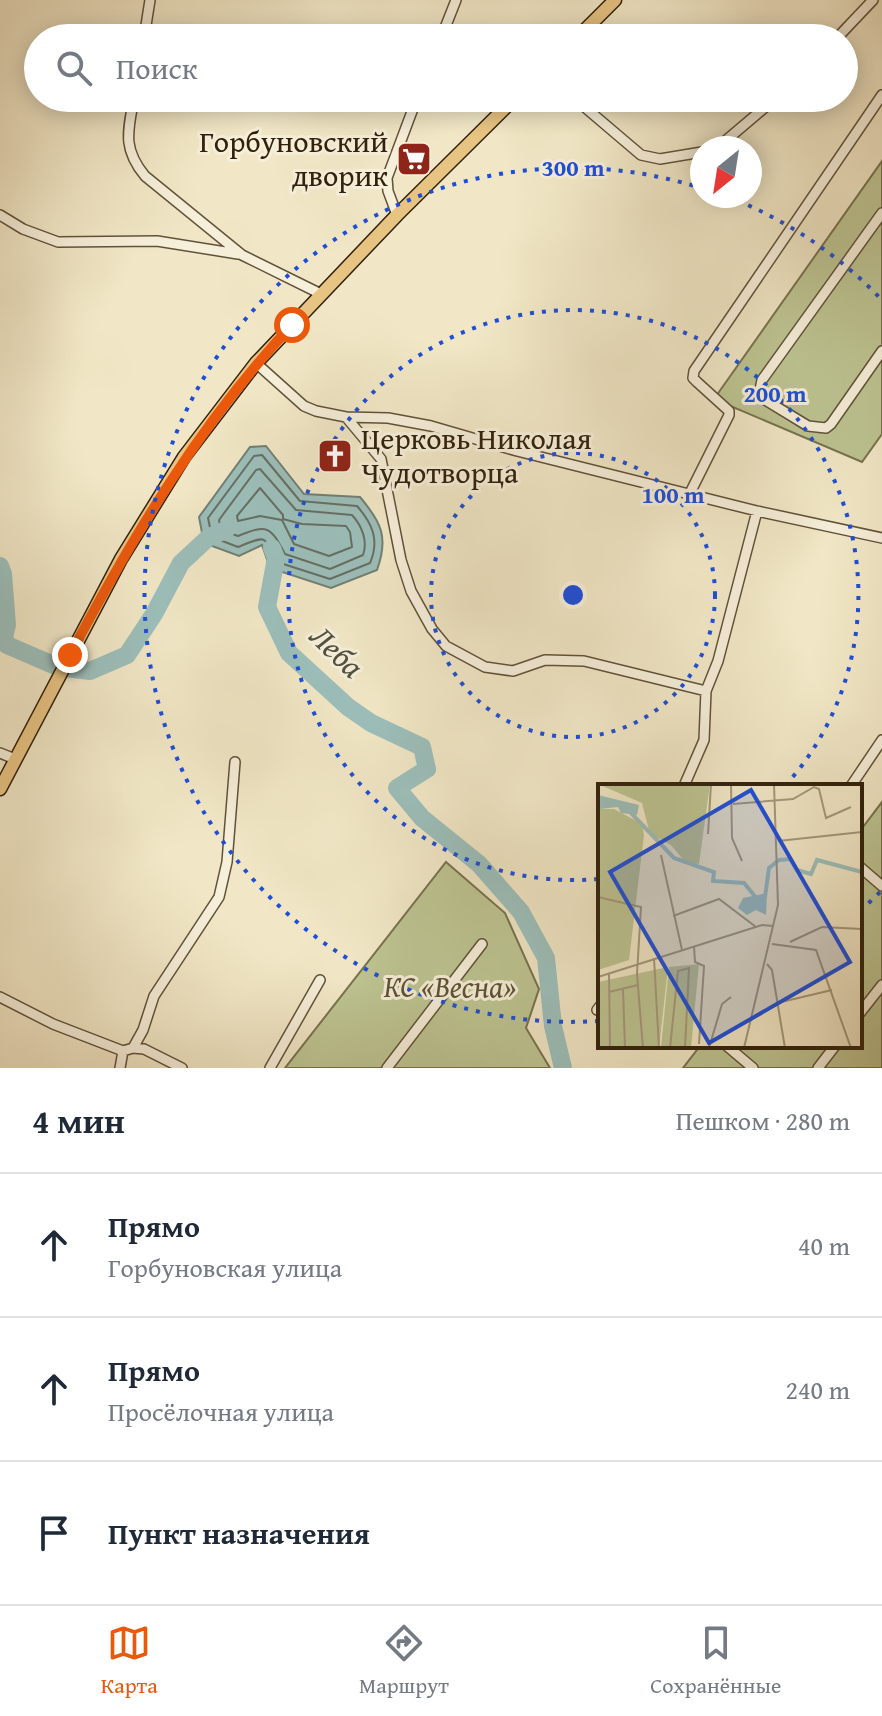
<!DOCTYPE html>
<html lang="ru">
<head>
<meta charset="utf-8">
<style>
	body { margin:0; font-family:"Gentium Book Plus",serif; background:#f6f6f7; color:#1f2937 }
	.compass { position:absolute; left:690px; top:136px; width:72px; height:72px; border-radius:50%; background:#fff; box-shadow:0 4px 20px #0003; rotate:210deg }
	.stop { position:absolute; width:24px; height:24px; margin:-18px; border:6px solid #ea580c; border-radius:50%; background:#fff }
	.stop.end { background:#ea580c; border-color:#fff; box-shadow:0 2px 8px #0008 }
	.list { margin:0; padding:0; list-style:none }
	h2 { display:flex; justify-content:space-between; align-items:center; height:104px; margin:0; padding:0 32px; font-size:34px }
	h2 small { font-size:26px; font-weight:400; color:#747a83 }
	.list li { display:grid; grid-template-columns:52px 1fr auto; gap:24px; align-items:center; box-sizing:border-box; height:144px; padding:0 32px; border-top:2px solid #e0e1e3 }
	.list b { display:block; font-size:30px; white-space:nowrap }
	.list p { margin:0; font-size:26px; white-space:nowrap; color:#747a83 }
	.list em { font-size:26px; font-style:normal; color:#747a83 }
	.icon { flex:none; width:44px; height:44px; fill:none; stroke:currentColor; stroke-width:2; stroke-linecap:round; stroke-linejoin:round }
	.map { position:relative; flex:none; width:882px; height:1068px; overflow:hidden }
	.search { position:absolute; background:#fff; box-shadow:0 4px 20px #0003; left:24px; right:24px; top:24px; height:88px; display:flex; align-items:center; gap:20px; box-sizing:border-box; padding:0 28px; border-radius:44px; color:#747a83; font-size:30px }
	.sheet { height:536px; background:#fff }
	nav { display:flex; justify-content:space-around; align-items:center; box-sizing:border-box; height:112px; border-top:2px solid #e0e1e3; background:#fff; font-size:22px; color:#747a83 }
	nav a { display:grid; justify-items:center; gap:4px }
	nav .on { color:#ea580c }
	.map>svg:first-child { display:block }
</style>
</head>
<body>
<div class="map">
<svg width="882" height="1068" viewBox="0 0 882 1068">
	<rect width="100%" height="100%" fill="#f1e7c6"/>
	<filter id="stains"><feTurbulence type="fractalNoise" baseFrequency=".0025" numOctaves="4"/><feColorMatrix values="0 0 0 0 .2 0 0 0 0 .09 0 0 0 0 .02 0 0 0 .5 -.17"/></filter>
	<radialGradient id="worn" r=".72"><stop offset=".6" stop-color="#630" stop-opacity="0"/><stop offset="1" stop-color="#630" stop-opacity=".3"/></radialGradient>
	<path fill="#bdc492" stroke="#77724f" stroke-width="2" d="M 882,161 L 882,434 L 862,462 L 714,399 Z
		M 882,802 L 882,1068 L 683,1068 L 700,1046 L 860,1046 L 860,831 Z
		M 446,862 L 505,913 L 539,989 L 526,1028 L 550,1068 L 285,1068 Z"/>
	<path fill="#9cbfbb" stroke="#718075" stroke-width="2" d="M 266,446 L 304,494 L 360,497 C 381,522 389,537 377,570 L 331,588 L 270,568 L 262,545 L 239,556 L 204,543 L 199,517 L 250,447 Z"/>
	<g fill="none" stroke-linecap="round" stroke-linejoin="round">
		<path stroke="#667064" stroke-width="2" d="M 262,455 L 300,501 L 357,506 C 372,523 380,540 370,563 L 330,579 L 277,562 C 263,535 268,535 238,547 L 212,537 L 208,518 L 254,456 Z
			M 260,469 L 296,510 L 352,515 C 362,526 368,541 363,555 L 330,569 L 285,554 C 270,526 268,524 238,536 L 221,530 L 219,520 L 256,470 Z
			M 260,488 L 283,515 L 283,519 L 302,524 L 346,526 L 350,532 L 352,547 L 329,556 L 294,544 L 282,520 L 260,516 L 238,521 L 237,516 Z"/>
		<path stroke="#9cbfbb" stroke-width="18" d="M 272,548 L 276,558 L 267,607 L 289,653 L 348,707 L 371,723 L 422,747 L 427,769 L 397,788 L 422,818 L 479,864 L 521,912 L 546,958 L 553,1026 L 563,1068
			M 0,566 L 3,574 L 7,625 L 4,637 L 7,645 L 58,667 L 90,671 L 127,655 L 154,614 L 181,563 L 209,537 L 226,530"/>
		<g stroke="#61523a" stroke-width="12">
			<path id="minor" d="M 144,38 L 150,0
				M 441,38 L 456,0
				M 837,38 L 873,0
				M 134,98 C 128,131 122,148 145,176 L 242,255 L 321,294
				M 574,98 L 641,155 L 660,159 L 702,152
				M 717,148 L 776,98
				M 882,213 L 762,380 L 760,390 L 762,398 L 808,426 L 826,428 L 831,424 L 882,351
				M 0,215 L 23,229 L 58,242 L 157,241 L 238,254
				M 397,215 L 388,191 L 387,178 L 417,98
				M 256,363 L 304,406 L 316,411 L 346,417 L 388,418 L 431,426 L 517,451 L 757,511 L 882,538
				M 346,417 L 381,459 L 401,560 L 411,591 L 432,629 L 446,646 L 485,667 L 513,671 L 545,660 L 584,661 L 706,691
				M 690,493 L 729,415 L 729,411 L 697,382 L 693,378 L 694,371 L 882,95
				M 0,753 L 15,759
				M 684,786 L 704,740 L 706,691 L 718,661 L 757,511
				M 851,786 L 882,740
				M 860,867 L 882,886
				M 0,997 L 53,1024 L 123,1051
				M 597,1010 L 600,1006
				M 860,1013 L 882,985
				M 727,1046 L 753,1068
				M 133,1048 L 144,1049 L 182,1068
				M 120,1068 L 123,1051 L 133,1048 L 143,1030 L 154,996 L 219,897 L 227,862 L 235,762
				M 270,1068 L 320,980
				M 387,1068 L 482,944
				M 818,1068 L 835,1046"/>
		</g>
		<g stroke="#31210c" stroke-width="15">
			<path id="major" d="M 577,38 L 615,0
				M 0,789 L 121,559 L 184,457 L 256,363 L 397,215 L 515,98"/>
		</g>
		<use href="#minor" stroke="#f6efda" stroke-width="9"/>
		<use href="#major" stroke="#e8c483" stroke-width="12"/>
	</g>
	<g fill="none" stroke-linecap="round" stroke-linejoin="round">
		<path stroke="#ea580c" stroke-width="10" d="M 70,655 C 133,536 200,423 292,325"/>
	</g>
	<g fill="none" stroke="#1d4ed8" stroke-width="4" stroke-dasharray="4 8">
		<circle cx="573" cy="595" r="142"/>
		<path d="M598 879A285 285 0 1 1 785 786"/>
		<path d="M880 892A427 427 0 0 1 861 910M599 1021A427 427 0 1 1 701 188M726 196A427 427 0 0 1 880 298"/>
	</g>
	<defs>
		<g id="supermarket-square" transform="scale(1.8)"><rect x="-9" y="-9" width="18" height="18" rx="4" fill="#8f2418" stroke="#f6efda"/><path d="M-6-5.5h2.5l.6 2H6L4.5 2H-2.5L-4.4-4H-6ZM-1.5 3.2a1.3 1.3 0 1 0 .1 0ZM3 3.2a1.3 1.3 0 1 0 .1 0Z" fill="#fff"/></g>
		<g id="church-square" transform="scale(1.8)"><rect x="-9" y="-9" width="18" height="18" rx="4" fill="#8f2418" stroke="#f6efda"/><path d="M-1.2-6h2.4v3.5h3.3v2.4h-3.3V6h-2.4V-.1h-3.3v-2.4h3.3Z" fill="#fff"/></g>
	</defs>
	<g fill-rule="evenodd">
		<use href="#supermarket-square" x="414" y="159"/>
		<use href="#church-square" x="335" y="456"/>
	</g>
	<g text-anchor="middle" stroke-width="6" stroke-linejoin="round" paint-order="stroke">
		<g font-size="30" fill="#31210c" stroke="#f6efda" text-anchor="end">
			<text x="388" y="152">Горбуновский<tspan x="388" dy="34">дворик</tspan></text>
			<text x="361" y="449" text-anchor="start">Церковь Николая<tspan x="361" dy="34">Чудотворца</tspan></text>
		</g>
		<g font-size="30" font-style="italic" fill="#5b5234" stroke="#f6efda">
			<text x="450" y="997">КС «Весна»</text>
		</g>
		<g font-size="32" font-style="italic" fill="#515041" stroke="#f6efda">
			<text transform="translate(337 651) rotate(44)" y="11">Леба</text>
		</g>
	</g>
	<g transform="translate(598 784)">
		<rect width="264" height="264" fill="#f1e7c6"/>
		<path d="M 0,0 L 112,0 L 101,80 L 87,78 L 73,61 L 52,50 L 44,19 ZM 0,25 L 16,25 L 44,40 L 46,51 L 31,176 L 0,186 ZM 101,180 L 93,264 L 63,264 L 71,183 ZM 70,183 L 61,264 L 0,264 L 0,198 Z" fill="#bdc492"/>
		<path d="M 0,11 L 41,21 L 39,31 L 23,29 L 20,23 L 2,25 ZM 169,109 L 168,131 L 158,126 L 149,131 L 140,124 L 145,114 Z" fill="#9cbfbb"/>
		<path fill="none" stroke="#9cbfbb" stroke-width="4" d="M 33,29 L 76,74 L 116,88 L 115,97 L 146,99 L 160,116M 167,113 L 171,84 L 181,76 L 192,75 L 199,86 L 213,90 L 219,76 L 264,88"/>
		<path fill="none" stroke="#a4987c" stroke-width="2" d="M 133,0 L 134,54 L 144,77M 135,20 L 195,15 L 216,3 L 221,5 L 228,34 L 253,23M 110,50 L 113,0M 180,57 L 264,48M 63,71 L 84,166M 0,113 L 43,123 L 39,190 L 45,264M 75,132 L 121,115 L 158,143M 192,158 L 224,143 L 264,145M 174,160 L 218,166 L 253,264M 96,162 L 97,178 L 106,182 L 101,260M 56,174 L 61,264M 169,180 L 174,186 L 187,264M 11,189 L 12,264M 0,193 L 164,141 L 175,142M 25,205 L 27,264M 11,208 L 40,201M 179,219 L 234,206M 72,264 L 80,187 L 91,184 L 87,264M 111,264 L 124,220 L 133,213M 146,264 L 180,121 L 176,0"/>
		<path fill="#1d4ed8" fill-opacity="0.15" stroke="#1d4ed8" stroke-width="4" d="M 153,6 L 252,178 L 111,259 L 12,88 Z"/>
		<rect width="264" height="264" fill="none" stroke="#31210c" stroke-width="4"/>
	</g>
	<circle cx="573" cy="595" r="12" fill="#1d4ed8" stroke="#f6efda" stroke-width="4"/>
	<g font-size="24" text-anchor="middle" font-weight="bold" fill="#1d4ed8" stroke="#f6efda" stroke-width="6" stroke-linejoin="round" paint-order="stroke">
		<text x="573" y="176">300 m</text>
		<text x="775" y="402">200 m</text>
		<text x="673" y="503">100 m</text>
	</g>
	<rect width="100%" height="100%" filter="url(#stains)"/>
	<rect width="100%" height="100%" fill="url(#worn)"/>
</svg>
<svg class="compass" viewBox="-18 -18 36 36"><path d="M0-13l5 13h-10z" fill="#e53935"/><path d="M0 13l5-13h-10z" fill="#747a83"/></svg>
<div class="stop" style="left:292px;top:325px"></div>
<div class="stop end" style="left:70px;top:655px"></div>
<div class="search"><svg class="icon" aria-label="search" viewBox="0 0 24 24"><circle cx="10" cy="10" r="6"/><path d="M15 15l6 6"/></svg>Поиск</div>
</div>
<section class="sheet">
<h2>4 мин<small>Пешком · 280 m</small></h2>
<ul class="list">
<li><svg class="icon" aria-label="ahead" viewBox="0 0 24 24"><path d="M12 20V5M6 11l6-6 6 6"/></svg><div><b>Прямо</b><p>Горбуновская улица</p></div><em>40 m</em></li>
<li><svg class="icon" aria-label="ahead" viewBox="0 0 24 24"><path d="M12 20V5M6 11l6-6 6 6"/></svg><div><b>Прямо</b><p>Просёлочная улица</p></div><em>240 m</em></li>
<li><svg class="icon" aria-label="arrive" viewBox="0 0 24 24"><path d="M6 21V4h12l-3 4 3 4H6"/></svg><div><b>Пункт назначения</b></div></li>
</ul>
</section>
<nav>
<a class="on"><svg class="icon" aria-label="map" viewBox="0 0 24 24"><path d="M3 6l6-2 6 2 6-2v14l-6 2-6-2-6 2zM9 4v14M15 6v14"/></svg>Карта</a>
<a><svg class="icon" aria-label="directions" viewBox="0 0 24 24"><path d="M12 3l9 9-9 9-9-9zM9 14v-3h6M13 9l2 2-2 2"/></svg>Маршрут</a>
<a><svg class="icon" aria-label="saved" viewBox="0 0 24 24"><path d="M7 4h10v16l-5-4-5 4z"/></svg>Сохранённые</a>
</nav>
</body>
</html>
